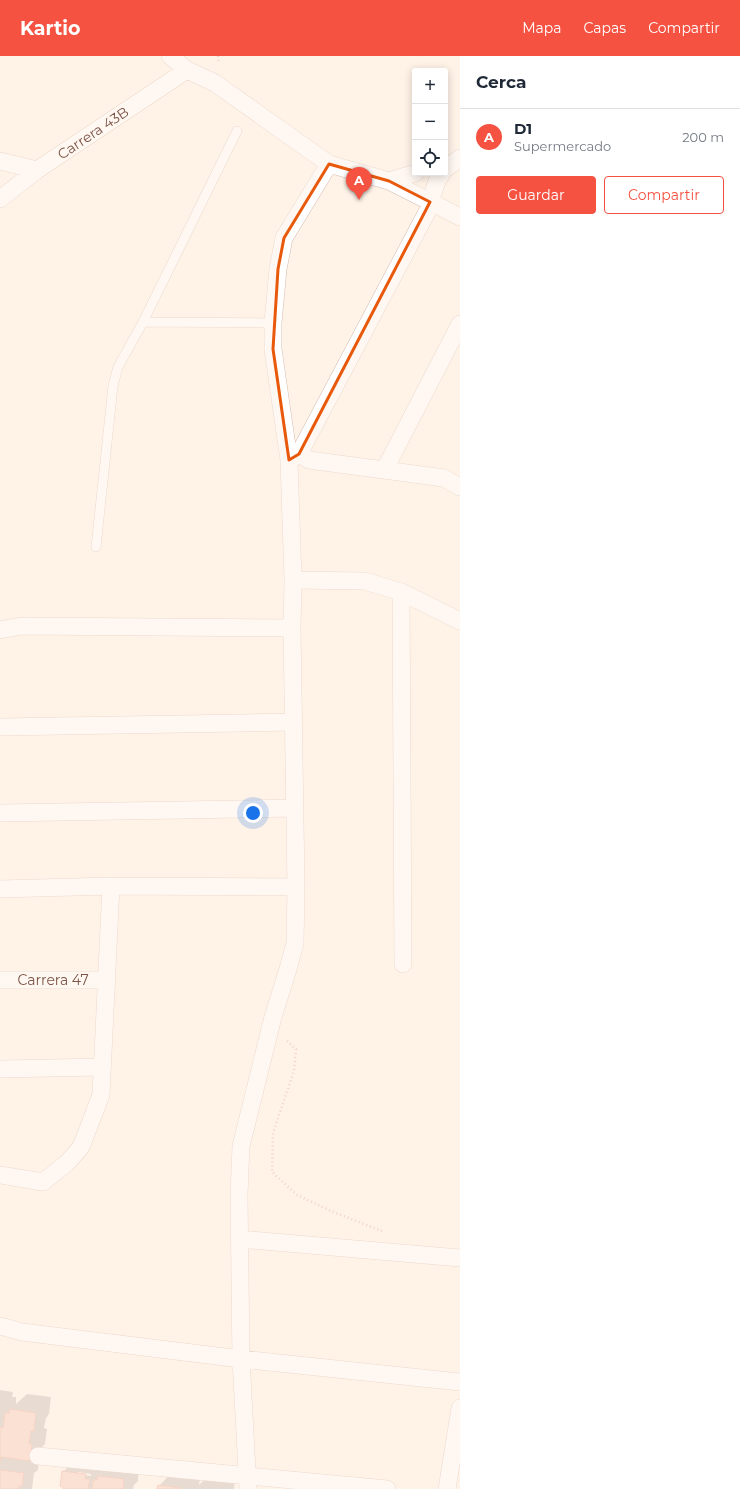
<!DOCTYPE html>
<html lang="es">
<head>
<meta charset="utf-8">
<style>
	body { margin:0; font-family:Montserrat,sans-serif; background:#f2f2f3; color:#1f2937 }
	.controls { position:absolute; right:12px; top:12px; display:grid; overflow:hidden; border-radius:4px; box-shadow:0 2px 10px #0003 }
	.controls button { width:36px; height:36px; display:grid; place-items:center; padding:0; border:0; border-bottom:1px solid #e0e1e3; background:#fff; color:#1f2937; font:20px sans-serif }
	.you { position:absolute; left:253px; top:757px; width:14px; height:14px; margin:-10px; border:3px solid #fff; border-radius:50%; background:#1a73e8; box-shadow:0 0 0 6px #1a73e833 }
	.badge { display:grid; place-items:center; width:26px; height:26px; border-radius:50%; background:#f55241; color:#fff; font-size:13px; font-weight:700 }
	.pin { position:absolute; translate:-50% -33px; filter:drop-shadow(0 1px 2px #0008) }
	.pin::after { content:''; position:absolute; top:21px; width:14px; height:12px; background:inherit; clip-path:polygon(0 0,100% 0,50% 100%) }
	.list { margin:0; padding:0; list-style:none }
	h2 { display:flex; justify-content:space-between; align-items:center; height:52px; margin:0; padding:0 16px; font-size:17px }
	h2 small { font-size:13px; font-weight:400; color:#747a83 }
	.list li { display:grid; grid-template-columns:26px 1fr auto; gap:12px; align-items:center; box-sizing:border-box; height:56px; padding:0 16px; border-top:1px solid #e0e1e3 }
	.list b { display:block; font-size:15px; white-space:nowrap }
	.list p { margin:0; font-size:13px; white-space:nowrap; color:#747a83 }
	.list em { font-size:13px; font-style:normal; color:#747a83 }
	.actions { display:flex; gap:8px; padding:12px 16px }
	.actions a { flex:1; padding:9px 0; border:1px solid #f55241; border-radius:4px; text-align:center; font-size:14px; color:#f55241 }
	.actions .main { background:#f55241; color:#fff }
	.icon { flex:none; width:22px; height:22px; fill:none; stroke:currentColor; stroke-width:2; stroke-linecap:round; stroke-linejoin:round }
	.map { position:relative; flex:none; width:460px; height:1433px; overflow:hidden }
	header { display:flex; align-items:center; gap:24px; box-sizing:border-box; height:56px; padding:0 20px; background:#f55241; color:#fff }
	header strong { font-size:19px }
	nav { display:flex; gap:22px; margin-inline-start:auto; font-size:14px }
	main { display:flex }
	aside { flex:1; background:#fff }
	.map>svg:first-child { display:block }
</style>
</head>
<body>
<header>
<strong>Kartio</strong>
<nav><a>Mapa</a><a>Capas</a><a>Compartir</a></nav>
</header>
<main>
<div class="map">
<svg width="460" height="1433" viewBox="0 0 460 1433">
	<rect width="100%" height="100%" fill="#fff3e8"/>
	<path fill="#0003" fill-rule="evenodd" d="M 0,1334 L 13,1336 L 12,1341 L 16,1341 L 16,1348 L 27,1338 L 51,1341 L 49,1358 L 46,1362 L 44,1372 L 47,1373 L 45,1388 L 33,1401 L 39,1401 L 38,1414 L 34,1417 L 32,1433 L 0,1433 Z
		M 79,1400 L 139,1408 L 138,1425 L 134,1429 L 133,1433 L 64,1433 L 63,1416 ZM 78,1416 L 91,1418 L 91,1420 L 78,1418 Z
		M 174,1414 L 200,1422 L 199,1429 L 206,1422 L 235,1422 L 234,1433 L 158,1433 L 159,1430 Z"/>
	<path fill="#f7ccbd" stroke="#ecaf9b" d="M 10,1353 L 36,1357 L 34,1375 L 31,1375 L 29,1388 L 32,1388 L 30,1405 L 1,1401 L 0,1406 L 0,1371 L 3,1372 L 5,1357 L 9,1357 Z
		M 0,1414 L 24,1417 L 22,1430 L 19,1430 L 19,1433 L 0,1433 Z
		M 62,1415 L 86,1418 L 85,1423 L 90,1423 L 88,1433 L 63,1433 L 63,1431 L 60,1430 Z
		M 98,1420 L 124,1423 L 123,1433 L 92,1433 L 93,1424 L 97,1424 Z
		M 158,1429 L 181,1432 L 181,1433 L 157,1433 Z"/>
	<g fill="none" stroke-linecap="round" stroke-linejoin="round">
		<g stroke="#d5bbaf" stroke-width="10">
			<path id="service" d="M 143,266 L 273,267
				M 96,491 L 113,330 L 118,311 L 143,266 L 237,75"/>
		</g>
		<g stroke="#d5bbaf" stroke-width="18">
			<path id="minor" d="M 170,0 L 187,14 L 215,27 L 329,108 L 389,125 L 460,161
				M 0,105 L 37,114
				M 445,113 L 460,102
				M 389,125 L 415,117
				M 0,143 L 37,114 L 187,14
				M 299,398 L 427,156 L 437,125 L 442,117
				M 290,404 L 299,398 L 309,404 L 444,422 L 460,431
				M 385,413 L 460,268
				M 293,524 L 365,525 L 401,536 L 460,565
				M 401,536 L 403,908
				M 0,574 L 22,570 L 292,572
				M 0,671 L 293,666
				M 0,757 L 295,752
				M 0,833 L 111,830 L 296,831
				M 0,924 L 107,924
				M 0,1013 L 102,1011
				M 0,1119 L 43,1126 L 67,1107 L 81,1091 L 101,1039 L 111,830
				M 239,1183 L 460,1202
				M 0,1270 L 22,1276 L 241,1303 L 460,1326
				M 38,1400 L 387,1433
				M 248,1433 L 241,1303 L 239,1139 L 241,1090 L 273,961 L 288,913 L 295,887 L 296,831 L 292,572 L 293,524 L 289,404 L 273,293 L 273,267 L 278,213 L 284,182 L 329,108
				M 447,1433 L 460,1352"/>
		</g>
		<path stroke="#ddaf9f" stroke-width="2.5" stroke-dasharray="1 3" stroke-linecap="butt" d="M 218,0 L 219,7
			M 287,985 L 296,993 L 294,1015 L 273,1077 L 272,1116 L 297,1139 L 331,1155 L 382,1175"/>
		<use href="#service" stroke="#fff" stroke-width="9"/>
		<use href="#minor" stroke="#fff" stroke-width="17"/>
	</g>
	<path d="M0 0H460V1433H0ZM 329,108 L 389,125 L 430,146 L 299,398 L 289,404 L 273,293 L 278,213 L 284,182 Z" fill="#fff3e8" fill-opacity=".55" fill-rule="evenodd"/>
	<path fill="none" stroke="#e8590c" stroke-width="3" stroke-linejoin="round" d="M 329,108 L 389,125 L 430,146 L 299,398 L 289,404 L 273,293 L 278,213 L 284,182 Z"/>
	<g text-anchor="middle" stroke-width="4" stroke-linejoin="round" paint-order="stroke">
		<g font-size="14" fill="#7d5448" stroke="#fff8f1">
			<text transform="translate(93 77) rotate(-34)" y="5">Carrera 43B</text>
			<text x="53" y="929">Carrera 47</text>
		</g>
	</g>
</svg>
<div class="controls">
<button>+</button>
<button>−</button>
<button><svg class="icon" aria-label="locate" viewBox="0 0 24 24"><circle cx="12" cy="12" r="6"/><path d="M12 2v4M12 18v4M2 12h4M18 12h4"/></svg></button>
</div>
<div class="you"></div>
<div class="pin badge" style="left:359px;top:144px">A</div>
</div>
<aside>
<h2>Cerca<small></small></h2>
<ul class="list">
<li><span class="badge">A</span><div><b>D1</b><p>Supermercado</p></div><em>200 m</em></li>
</ul>
<div class="actions"><a class="main">Guardar</a><a>Compartir</a></div>
</aside>
</main>
</body>
</html>
